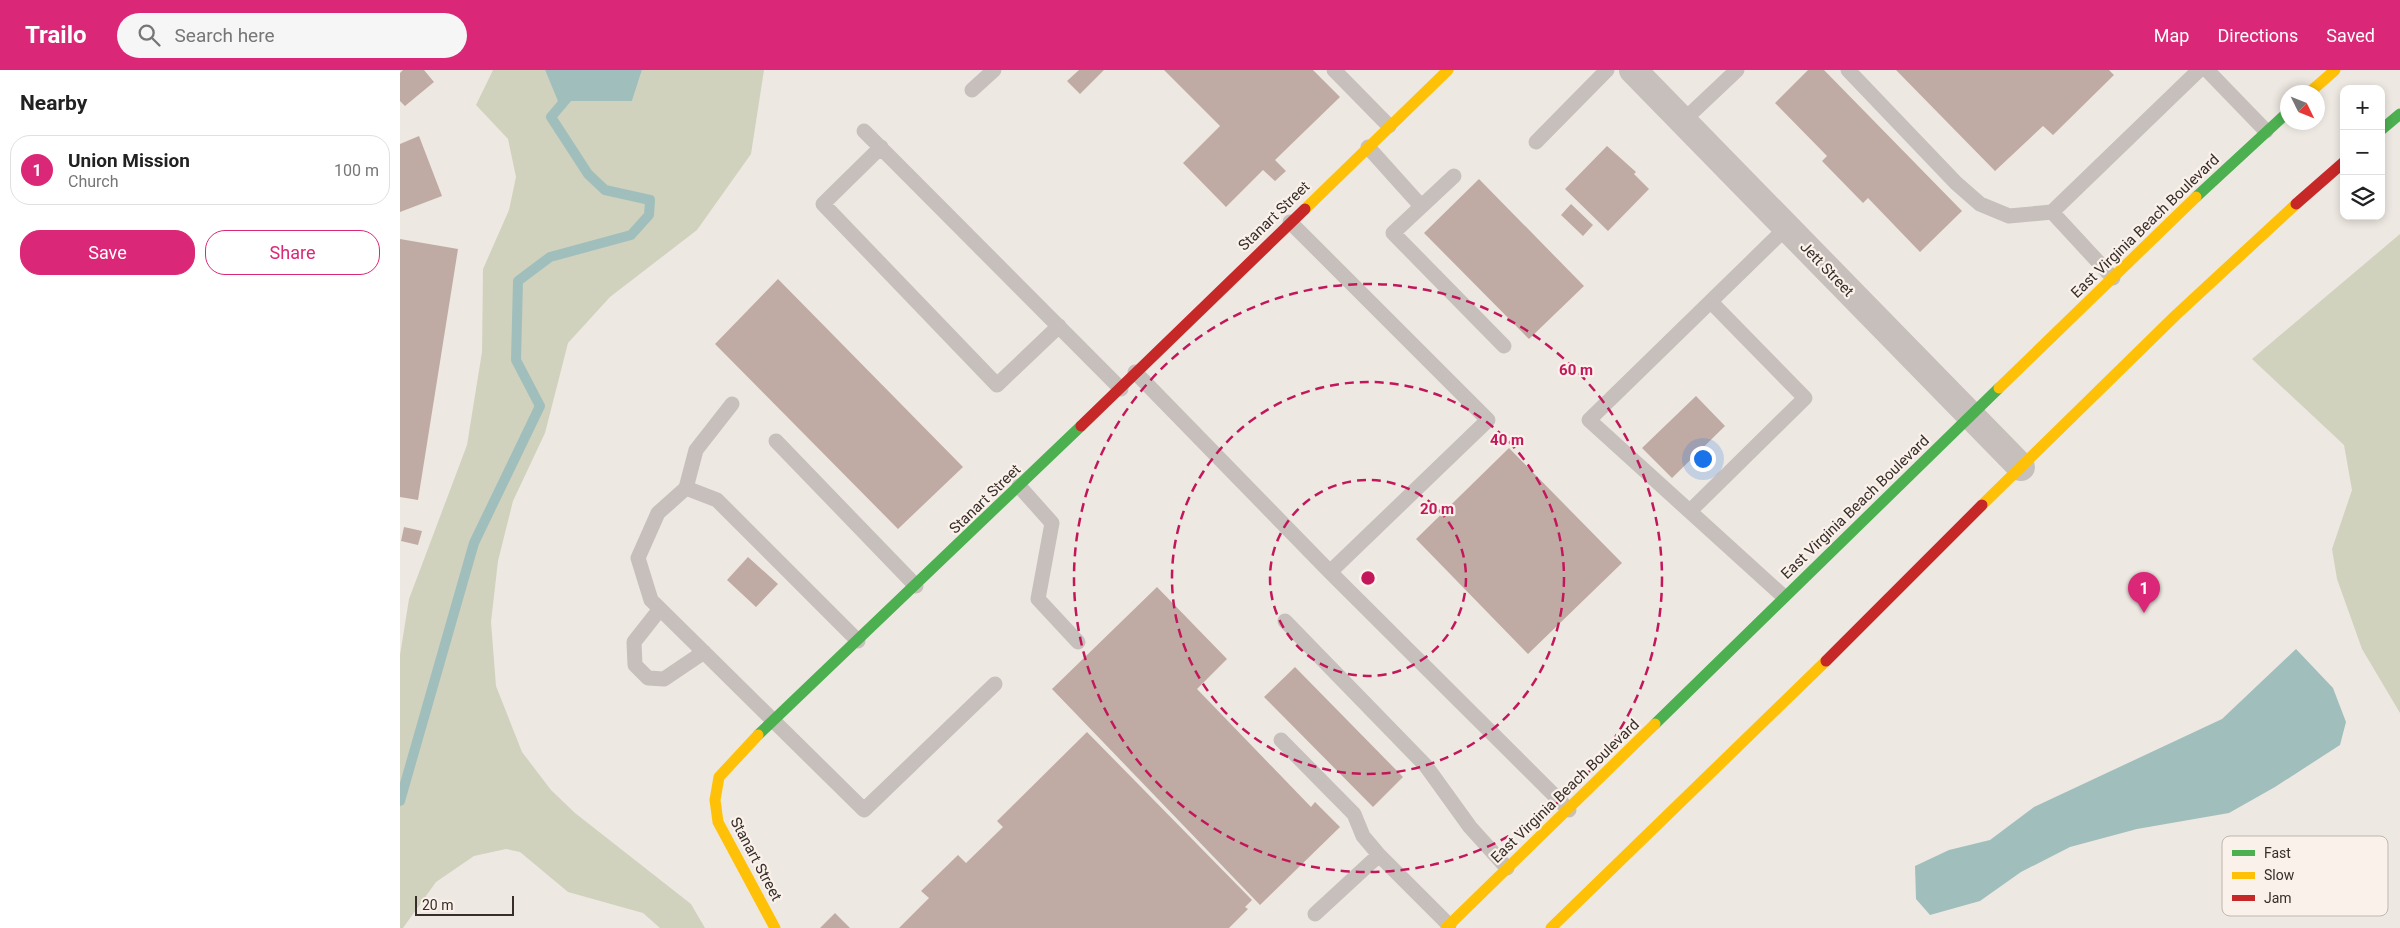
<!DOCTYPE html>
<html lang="en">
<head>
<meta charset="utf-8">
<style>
	body { margin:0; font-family:Roboto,sans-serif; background:#f6f6f6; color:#222 }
	.controls { position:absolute; right:15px; top:15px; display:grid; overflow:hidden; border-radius:10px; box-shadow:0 2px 8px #0003 }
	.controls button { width:45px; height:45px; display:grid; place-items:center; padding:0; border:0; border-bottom:1px solid #e0e0e0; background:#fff; color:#222; font:25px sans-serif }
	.compass { position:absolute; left:1880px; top:15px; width:45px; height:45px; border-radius:50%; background:#fff; box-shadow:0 2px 8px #0003; rotate:133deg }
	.scale { position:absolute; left:15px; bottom:12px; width:99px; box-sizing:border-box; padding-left:5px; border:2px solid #372d29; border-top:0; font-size:14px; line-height:18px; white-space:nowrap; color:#372d29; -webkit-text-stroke:4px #f9f1ea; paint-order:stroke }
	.you { position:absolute; left:1302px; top:388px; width:18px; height:18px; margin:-12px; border:4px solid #fff; border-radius:50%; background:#1a73e8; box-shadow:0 0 0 8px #1a73e833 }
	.badge { display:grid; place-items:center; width:32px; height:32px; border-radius:50%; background:#db2777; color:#fff; font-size:16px; font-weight:700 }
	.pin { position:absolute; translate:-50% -41px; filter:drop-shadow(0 1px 2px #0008) }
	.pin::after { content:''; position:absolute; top:26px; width:18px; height:15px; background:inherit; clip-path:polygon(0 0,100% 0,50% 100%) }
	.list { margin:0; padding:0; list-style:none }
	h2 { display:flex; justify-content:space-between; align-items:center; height:65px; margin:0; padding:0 20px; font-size:21px }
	h2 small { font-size:16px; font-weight:400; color:#767676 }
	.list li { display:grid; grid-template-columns:32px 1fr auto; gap:15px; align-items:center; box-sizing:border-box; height:70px; margin:0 10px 10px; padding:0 10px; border:1px solid #e0e0e0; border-radius:20px }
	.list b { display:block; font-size:19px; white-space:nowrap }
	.list p { margin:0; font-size:16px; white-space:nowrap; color:#767676 }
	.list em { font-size:16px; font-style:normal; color:#767676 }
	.actions { display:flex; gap:10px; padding:15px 20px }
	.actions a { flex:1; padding:11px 0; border:1px solid #db2777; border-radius:20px; text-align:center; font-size:18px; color:#db2777 }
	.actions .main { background:#db2777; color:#fff }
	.icon { flex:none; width:28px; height:28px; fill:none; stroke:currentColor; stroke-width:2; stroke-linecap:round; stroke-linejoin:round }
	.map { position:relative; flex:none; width:2000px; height:858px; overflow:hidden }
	header { display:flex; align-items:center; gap:30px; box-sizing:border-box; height:70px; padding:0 25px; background:#db2777; color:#fff }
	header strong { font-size:24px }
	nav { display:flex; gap:28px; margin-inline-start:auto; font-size:18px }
	.search { width:350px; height:45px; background:#f6f6f6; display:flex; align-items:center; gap:12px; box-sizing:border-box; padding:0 18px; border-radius:28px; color:#767676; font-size:19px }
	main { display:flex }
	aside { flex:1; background:#fff }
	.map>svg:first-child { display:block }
</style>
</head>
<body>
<header>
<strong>Trailo</strong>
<div class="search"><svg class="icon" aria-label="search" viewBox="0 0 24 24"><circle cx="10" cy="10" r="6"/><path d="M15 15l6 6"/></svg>Search here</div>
<nav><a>Map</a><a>Directions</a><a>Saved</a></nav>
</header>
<main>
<aside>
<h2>Nearby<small></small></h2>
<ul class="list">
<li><span class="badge">1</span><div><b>Union Mission</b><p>Church</p></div><em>100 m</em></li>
</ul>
<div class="actions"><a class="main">Save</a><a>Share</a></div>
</aside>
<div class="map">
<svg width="2000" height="858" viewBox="0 0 2000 858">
	<rect width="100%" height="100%" fill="#eee8e2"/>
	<path fill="#d0d2bd" d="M 93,0 L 145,0 L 159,31 L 232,31 L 242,0 L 364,0 L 351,84 L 297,160 L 210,227 L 168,273 L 145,363 L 113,431 L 98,491 L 91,552 L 96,616 L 122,682 L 151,720 L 175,743 L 291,834 L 305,858 L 260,858 L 243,843 L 168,822 L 120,782 L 106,779 L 74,786 L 36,812 L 3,858 L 0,858 L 0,585 L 9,529 L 67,375 L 82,282 L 83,199 L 109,140 L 116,107 L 108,69 L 76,35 Z
		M 2000,164 L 2000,643 L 1962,579 L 1937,509 L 1932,479 L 1952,420 L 1944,375 L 1852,289 Z"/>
	<path fill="#a0bfbc" d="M 145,0 L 242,0 L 232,31 L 158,31 Z
		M 1896,579 L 1933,618 L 1946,652 L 1940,675 L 1875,717 L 1829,743 L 1737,759 L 1670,777 L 1621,802 L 1580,831 L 1530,845 L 1516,829 L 1515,796 L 1549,780 L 1590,770 L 1634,737 L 1822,649 Z"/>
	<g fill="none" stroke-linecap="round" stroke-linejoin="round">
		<path stroke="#a0bfbc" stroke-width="10" d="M 0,731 L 74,473 L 140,336 L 116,290 L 118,211 L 150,187 L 231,165 L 249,145 L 250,130 L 205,120 L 188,104 L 151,47 L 173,21"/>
	</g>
	<path fill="#c0aba4" d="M 3,0 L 24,0 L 34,12 L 5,36 L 0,31 L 0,3 Z
		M 679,0 L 704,0 L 680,24 L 667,11 Z
		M 764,0 L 913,0 L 940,27 L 875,90 L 886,101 L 875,111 L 863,100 L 826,137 L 783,93 L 820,56 Z
		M 1408,0 L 1424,0 L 1562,141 L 1520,182 L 1468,128 L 1463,133 L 1422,91 L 1427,86 L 1375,33 Z
		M 1496,0 L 1709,0 L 1714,5 L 1653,65 L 1643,56 L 1595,101 Z
		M 19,66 L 42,126 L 0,142 L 0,74 Z
		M 1207,76 L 1236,102 L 1234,104 L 1249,119 L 1208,161 L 1165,119 Z
		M 1079,109 L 1184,216 L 1129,269 L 1024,163 Z
		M 1171,134 L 1193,155 L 1183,166 L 1161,145 Z
		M 0,169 L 58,179 L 18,430 L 0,427 Z
		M 378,209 L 563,397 L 498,459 L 315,274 Z
		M 1296,326 L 1325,356 L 1272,408 L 1242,378 Z
		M 1109,378 L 1222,493 L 1128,584 L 1016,469 Z
		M 4,457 L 22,461 L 18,475 L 1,471 Z
		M 348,487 L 378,514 L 356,537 L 327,510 Z
		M 757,517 L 827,589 L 797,619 L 911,737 L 915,732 L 940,757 L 860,835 L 652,619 Z
		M 895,597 L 1003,707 L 973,737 L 864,627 Z
		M 687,662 L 852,830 L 845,837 L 848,839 L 829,858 L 499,858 L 529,828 L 521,821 L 558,785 L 566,793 L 603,757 L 597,751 Z
		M 435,843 L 450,858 L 420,858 Z"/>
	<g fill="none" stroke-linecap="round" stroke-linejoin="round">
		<path stroke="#c6bfbb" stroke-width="15" d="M 934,0 L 989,56
			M 1448,0 L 1556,113 L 1580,134 L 1609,146 L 1652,142
			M 1807,0 L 1866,61
			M 572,20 L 594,0
			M 1283,51 L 1337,0
			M 464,61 L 721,319
			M 1136,72 L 1207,0
			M 481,77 L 423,134 L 597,315 L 659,256
			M 968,77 L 1021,136
			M 1054,106 L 993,163 L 1104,276
			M 890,152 L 1088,350 L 930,502
			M 1713,208 L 1652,142 L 1799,0
			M 735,302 L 930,502 L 1169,740
			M 376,371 L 516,516
			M 619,416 L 652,453 L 638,529 L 678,572
			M 286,418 L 296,380 L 332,334
			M 1290,441 L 1405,328 L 1311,232
			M 1383,526 L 1189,350 L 1387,157
			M 260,539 L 234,572 L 235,595 L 248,608 L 264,609 L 304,582
			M 885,551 L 1026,696 L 1070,757 L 1107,798
			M 458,571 L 317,430 L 286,418 L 258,443 L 238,488 L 251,530 L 464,740 L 595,614
			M 881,670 L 954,744 L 963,766 L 979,785
			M 915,844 L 979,785 L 1049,855"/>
		<path stroke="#c6bfbb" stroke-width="28" d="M 1233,0 L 1621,397"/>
		<path stroke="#4caf50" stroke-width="11" d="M 1981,60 L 2000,44
			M 1796,127 L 1888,42
			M 1255,654 L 1599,318
			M 358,665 L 681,356"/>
		<path stroke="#ffc107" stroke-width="11" d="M 1910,22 L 1935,0
			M 905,139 L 1048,0
			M 1599,318 L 1796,127
			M 1582,435 L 1776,245 L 1896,134
			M 358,665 L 319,707 L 315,730 L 318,752 L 375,858
			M 1046,858 L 1255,654
			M 1151,858 L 1426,591"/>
		<path stroke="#c62828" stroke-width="11" d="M 1896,134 L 1944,92
			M 681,356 L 905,139
			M 1426,591 L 1582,435"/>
	</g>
	<g fill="none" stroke="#c2185b" stroke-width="2.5" stroke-dasharray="9 6">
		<circle cx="968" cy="508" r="98"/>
		<circle cx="968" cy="508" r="196"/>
		<circle cx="968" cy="508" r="294"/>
	</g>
	<g text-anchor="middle" stroke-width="4.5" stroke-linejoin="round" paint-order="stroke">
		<g font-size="15" fill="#372d29" stroke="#f9f1ea">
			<text transform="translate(874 146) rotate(-44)" y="5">Stanart Street</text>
			<text transform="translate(1745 156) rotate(-44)" y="5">East Virginia Beach Boulevard</text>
			<text transform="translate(1427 199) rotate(46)" y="5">Jett Street</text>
			<text transform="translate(585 429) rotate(-44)" y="5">Stanart Street</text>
			<text transform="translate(1455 437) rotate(-44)" y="5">East Virginia Beach Boulevard</text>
			<text transform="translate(1165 721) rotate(-44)" y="5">East Virginia Beach Boulevard</text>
			<text transform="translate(356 789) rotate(62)" y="5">Stanart Street</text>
		</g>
	</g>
	<rect x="1822" y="766" width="166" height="80" rx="8" fill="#f9f1ea" stroke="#bfb6b0" stroke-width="1"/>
	<rect x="1832" y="780" width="23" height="6" fill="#4caf50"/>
	<rect x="1832" y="802" width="23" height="7" fill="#ffc107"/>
	<rect x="1832" y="825" width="23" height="6" fill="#c62828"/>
	<g font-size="14" fill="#372d29">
		<text x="1864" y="788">Fast</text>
		<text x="1864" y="810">Slow</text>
		<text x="1864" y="833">Jam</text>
	</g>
	<circle cx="968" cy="508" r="8" fill="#c2185b" stroke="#f9f1ea" stroke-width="2.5"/>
	<g font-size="15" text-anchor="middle" font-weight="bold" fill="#c2185b" stroke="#f9f1ea" stroke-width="4.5" stroke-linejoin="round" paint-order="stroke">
		<text x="1176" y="305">60 m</text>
		<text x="1107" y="375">40 m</text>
		<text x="1037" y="444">20 m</text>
	</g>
</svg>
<div class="controls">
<button>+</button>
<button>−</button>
<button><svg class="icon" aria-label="layers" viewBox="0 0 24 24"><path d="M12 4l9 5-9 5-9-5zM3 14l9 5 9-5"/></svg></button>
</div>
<svg class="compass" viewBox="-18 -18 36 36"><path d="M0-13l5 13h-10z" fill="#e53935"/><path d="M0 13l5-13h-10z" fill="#767676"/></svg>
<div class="scale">20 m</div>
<div class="you"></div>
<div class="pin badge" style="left:1744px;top:543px">1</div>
</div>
</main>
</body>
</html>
